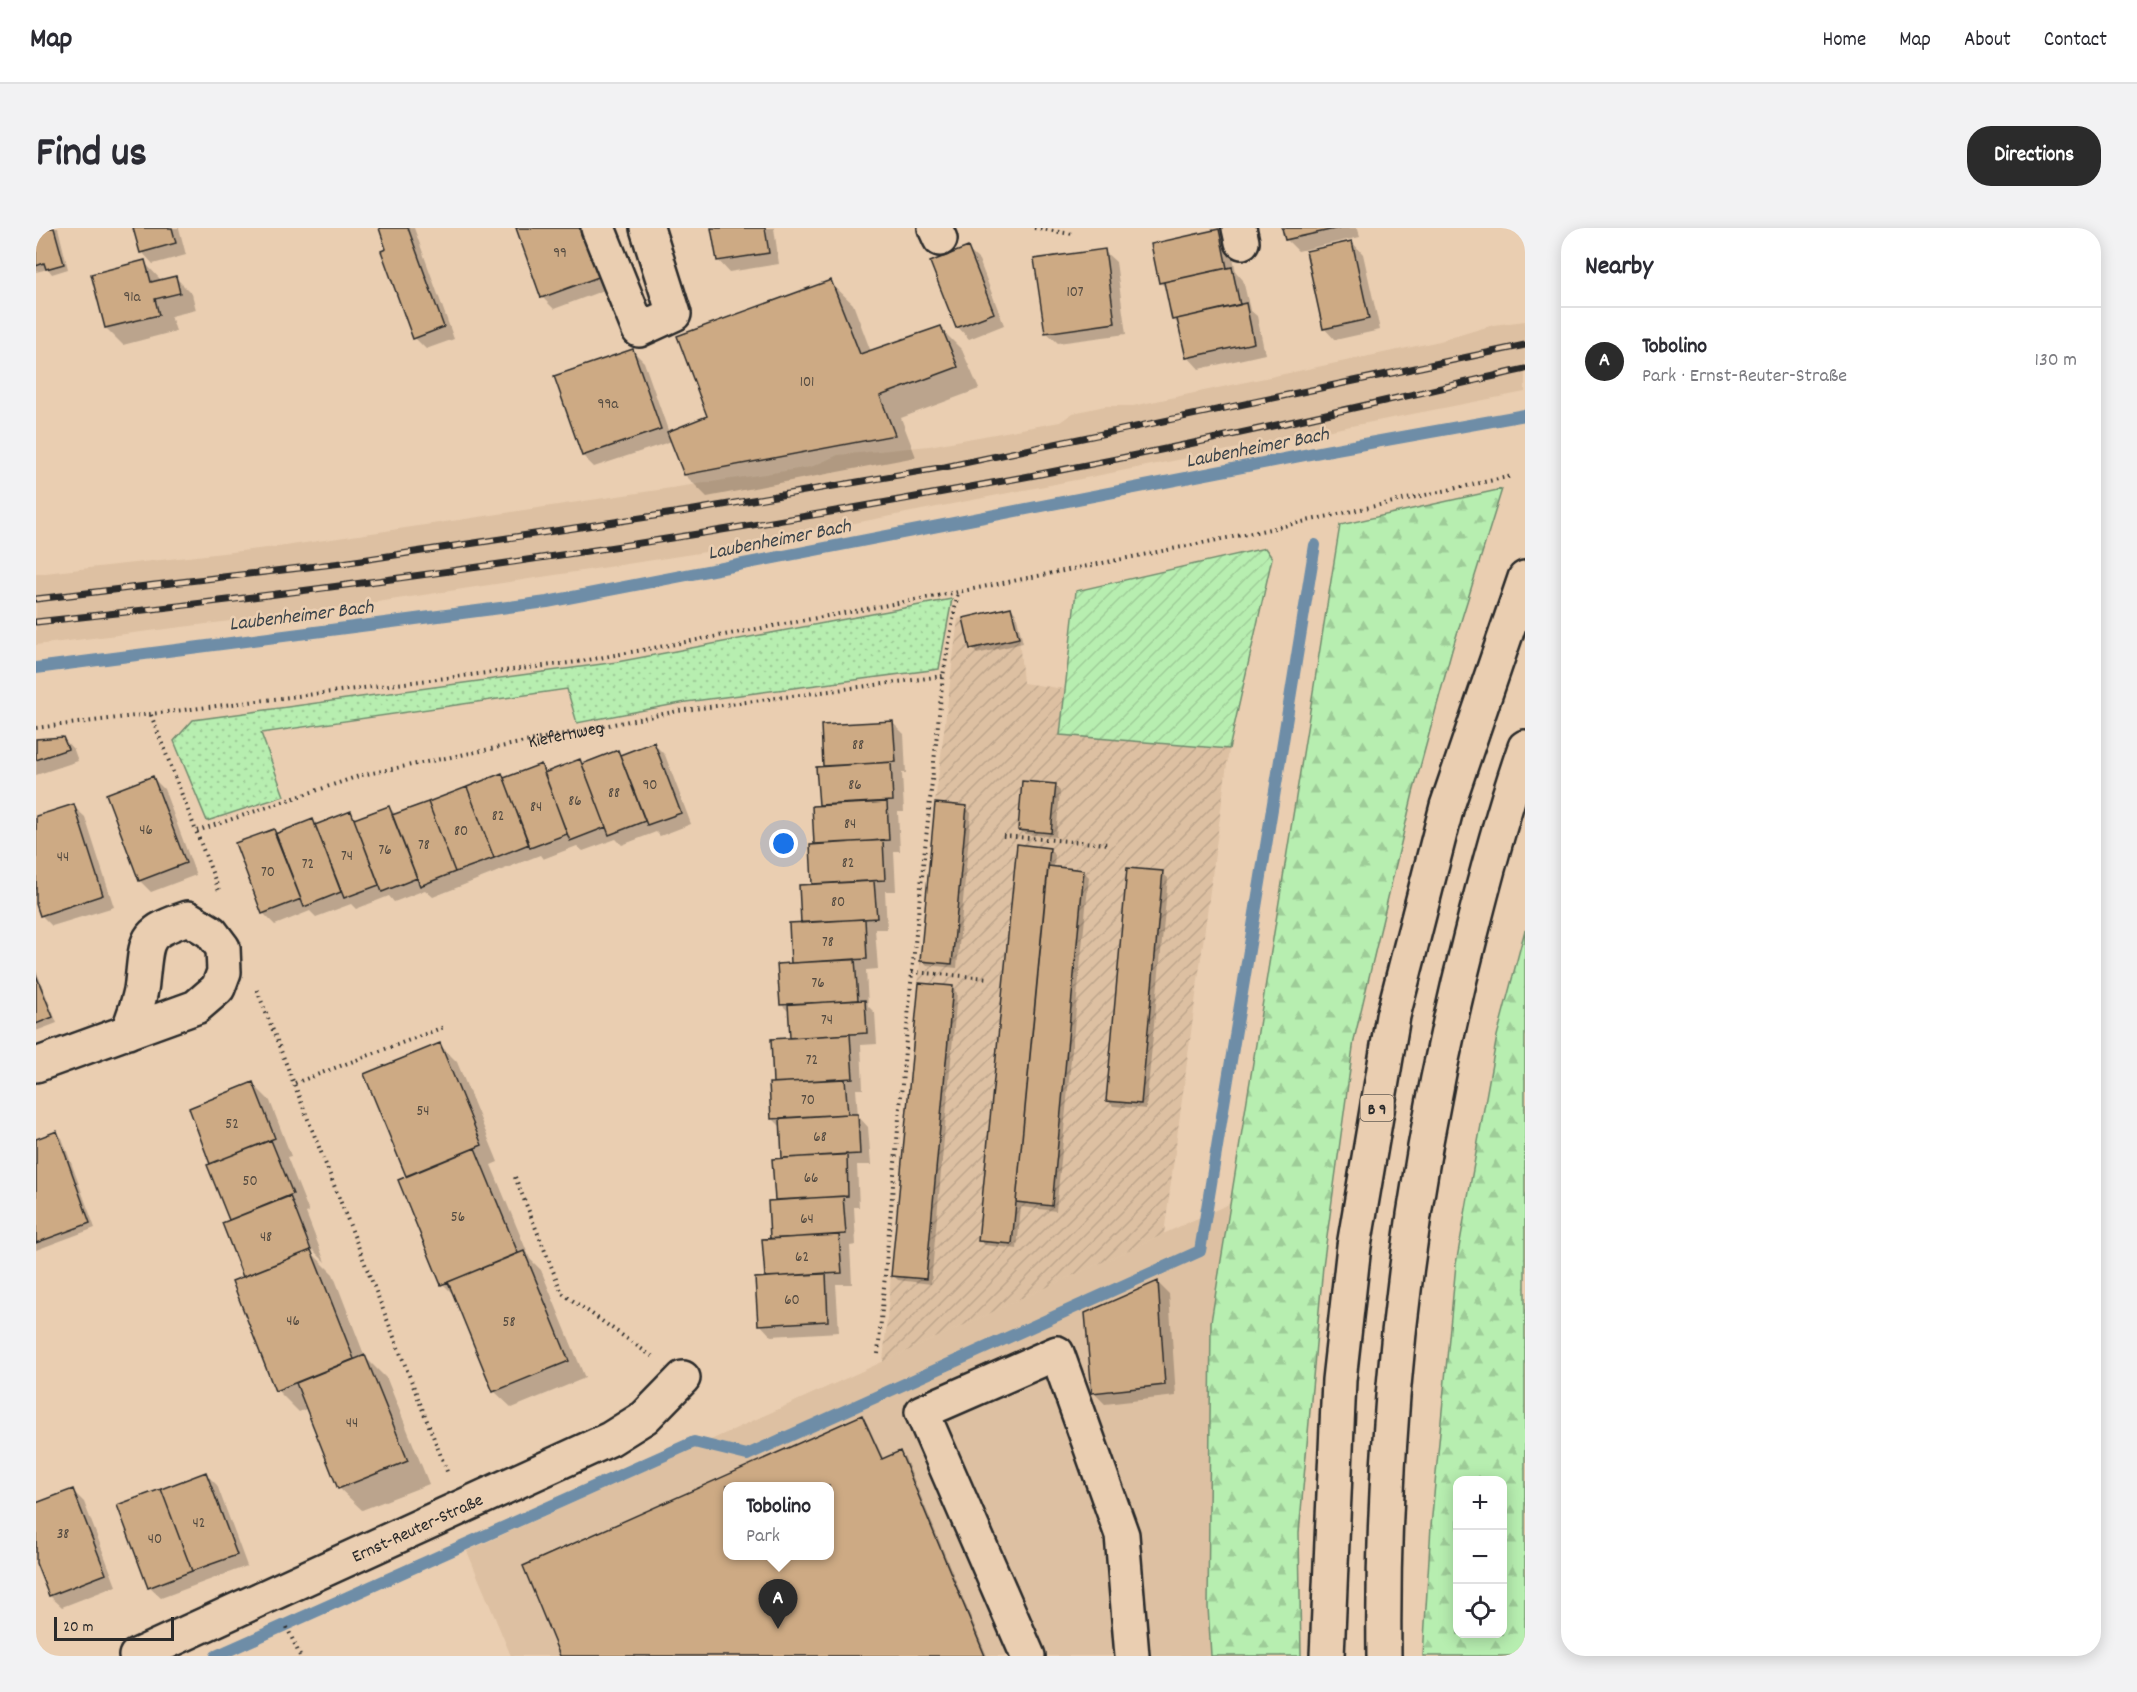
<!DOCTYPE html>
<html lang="en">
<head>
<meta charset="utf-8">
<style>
	body { margin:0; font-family:Dekko,sans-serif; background:#f2f2f3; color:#2b2b33 }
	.controls { position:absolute; right:18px; bottom:18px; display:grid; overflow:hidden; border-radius:12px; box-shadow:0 3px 15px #0003 }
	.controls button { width:54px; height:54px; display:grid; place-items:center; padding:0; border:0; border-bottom:2px solid #e1e1e2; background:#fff; color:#2b2b33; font:30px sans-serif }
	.scale { position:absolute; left:18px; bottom:15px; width:120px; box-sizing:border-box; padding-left:6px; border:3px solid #2b2b2b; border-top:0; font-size:16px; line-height:21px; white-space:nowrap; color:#2b2b2b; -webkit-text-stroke:4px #eaceb1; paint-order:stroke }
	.you { position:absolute; left:748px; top:616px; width:21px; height:21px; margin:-15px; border:4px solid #fff; border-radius:50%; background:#1a73e8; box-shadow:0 0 0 9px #1a73e833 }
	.badge { display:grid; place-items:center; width:39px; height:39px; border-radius:50%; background:#2b2b2b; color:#fff; font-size:20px; font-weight:700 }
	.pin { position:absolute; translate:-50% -50px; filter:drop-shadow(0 2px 3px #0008) }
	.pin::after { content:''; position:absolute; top:32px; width:21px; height:18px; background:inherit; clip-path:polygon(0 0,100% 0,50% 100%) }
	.popup { position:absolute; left:687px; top:1254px; width:111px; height:78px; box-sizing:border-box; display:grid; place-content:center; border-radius:12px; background:#fff; filter:drop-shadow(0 2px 4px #0005); font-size:20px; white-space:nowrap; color:#7c7c81 }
	.popup b { font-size:22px; color:#2b2b33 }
	.popup::after { content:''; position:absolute; left:50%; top:100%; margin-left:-12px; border:12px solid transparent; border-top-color:#fff }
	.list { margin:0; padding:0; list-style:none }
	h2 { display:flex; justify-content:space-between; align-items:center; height:78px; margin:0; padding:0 24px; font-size:26px }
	h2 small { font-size:20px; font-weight:400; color:#7c7c81 }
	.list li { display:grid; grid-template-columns:39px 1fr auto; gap:18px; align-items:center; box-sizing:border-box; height:108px; padding:0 24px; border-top:2px solid #e1e1e2 }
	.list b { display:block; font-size:22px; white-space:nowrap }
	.list p { margin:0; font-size:20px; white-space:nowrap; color:#7c7c81 }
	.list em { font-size:20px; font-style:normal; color:#7c7c81 }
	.icon { flex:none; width:33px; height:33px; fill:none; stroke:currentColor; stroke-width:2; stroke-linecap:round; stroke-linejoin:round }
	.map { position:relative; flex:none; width:1489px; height:1428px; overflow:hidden; border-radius:24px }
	header { display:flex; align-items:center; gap:36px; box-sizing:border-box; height:84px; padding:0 30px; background:#fff; border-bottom:2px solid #e1e1e2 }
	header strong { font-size:28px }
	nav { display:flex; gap:33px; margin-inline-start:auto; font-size:21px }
	.intro { display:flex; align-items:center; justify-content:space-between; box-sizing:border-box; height:144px; padding:0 36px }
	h1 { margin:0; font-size:42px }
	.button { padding:15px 27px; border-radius:24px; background:#2b2b2b; color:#fff; font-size:21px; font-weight:700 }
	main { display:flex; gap:36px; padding:0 36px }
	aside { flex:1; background:#fff; border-radius:24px; box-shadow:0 3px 15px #0003 }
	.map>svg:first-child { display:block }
</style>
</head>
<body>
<header>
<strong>Map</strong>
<nav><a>Home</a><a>Map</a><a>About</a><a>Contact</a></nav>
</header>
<div class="intro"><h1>Find us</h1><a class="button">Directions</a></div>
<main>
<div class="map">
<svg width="1489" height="1428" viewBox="0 0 1489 1428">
	<defs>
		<pattern id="industrial-furrows" width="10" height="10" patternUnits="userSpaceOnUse" patternTransform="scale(1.5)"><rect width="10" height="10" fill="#ddc0a2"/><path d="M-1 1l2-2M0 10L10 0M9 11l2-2" fill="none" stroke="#bea58c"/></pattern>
		<pattern id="grass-dots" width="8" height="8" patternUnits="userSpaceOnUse" patternTransform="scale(1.5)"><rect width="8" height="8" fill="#b7eeb0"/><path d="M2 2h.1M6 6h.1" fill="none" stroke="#9ecc98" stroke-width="1.8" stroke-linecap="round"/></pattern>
		<pattern id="forest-firs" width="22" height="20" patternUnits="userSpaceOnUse" patternTransform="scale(1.5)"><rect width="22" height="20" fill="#b7eeb0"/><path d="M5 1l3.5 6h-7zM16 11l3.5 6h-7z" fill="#9ecc98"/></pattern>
		<pattern id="garden-furrows" width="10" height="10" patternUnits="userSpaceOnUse" patternTransform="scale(1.5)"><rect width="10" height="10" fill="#b7eeb0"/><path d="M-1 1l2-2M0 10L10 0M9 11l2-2" fill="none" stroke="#9ecc98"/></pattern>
	</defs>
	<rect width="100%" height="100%" fill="#eaceb1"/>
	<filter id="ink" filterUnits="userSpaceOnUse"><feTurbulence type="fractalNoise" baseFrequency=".0167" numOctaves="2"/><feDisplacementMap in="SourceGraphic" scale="12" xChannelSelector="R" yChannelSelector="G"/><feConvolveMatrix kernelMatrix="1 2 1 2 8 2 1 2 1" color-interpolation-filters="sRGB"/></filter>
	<g filter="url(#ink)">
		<path fill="#ddc0a2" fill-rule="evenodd" d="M 1489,93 L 1489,164 L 676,323 L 315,378 L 0,417 L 0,346 L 249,318 L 775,239 L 802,227 L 893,218 L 1024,194 L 1037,185 L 1069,178 L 1097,178 L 1404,113 L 1457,97 Z
			M 1193,976 L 1175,1094 L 1172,1379 L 1175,1428 L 475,1428 L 431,1323 ZM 691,1258 L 793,1258 L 793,1328 L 691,1328 Z"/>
		<path fill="url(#industrial-furrows)" d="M 975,379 L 983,410 L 987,455 L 1029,461 L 1024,507 L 1193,521 L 1128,1006 L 847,1134 L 899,575 L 922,391 Z"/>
		<path fill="url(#grass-dots)" stroke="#718c6e" stroke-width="1.5" d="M 916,371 L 903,441 L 650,474 L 541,495 L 531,461 L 225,505 L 248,568 L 171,593 L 138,513 L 157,492 L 581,434 Z"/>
		<path fill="url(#forest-firs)" stroke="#718c6e" stroke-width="1.5" fill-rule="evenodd" d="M 1466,261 L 1416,422 L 1377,565 L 1318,812 L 1287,1038 L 1263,1305 L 1265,1428 L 1175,1428 L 1172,1379 L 1175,1094 L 1304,297 Z
			M 1489,702 L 1489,1428 L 1387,1428 L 1395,1298 L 1420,1036 L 1461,808 ZM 1422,1252 L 1466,1252 L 1466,1406 L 1422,1406 Z"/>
		<path fill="url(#garden-furrows)" stroke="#718c6e" stroke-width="1.5" d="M 1229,320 L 1236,330 L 1193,521 L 1024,507 L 1040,363 Z"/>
		<path fill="#0003" fill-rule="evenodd" d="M 0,0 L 22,0 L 32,41 L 16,46 L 12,41 L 0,44 Z
			M 99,0 L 143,0 L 150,27 L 117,36 L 106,24 Z
			M 344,0 L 378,0 L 418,111 L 390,121 L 379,110 Z
			M 481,0 L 558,0 L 579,58 L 518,81 L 506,69 Z
			M 677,0 L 738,0 L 743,36 L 693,44 L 682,32 Z
			M 1248,0 L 1322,0 L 1324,9 L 1262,23 L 1250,11 Z
			M 1182,2 L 1194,14 L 1200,44 L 1207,52 L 1214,82 L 1221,88 L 1229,126 L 1163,141 L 1152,129 L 1145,99 L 1138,92 L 1131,61 L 1124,54 Z
			M 1316,14 L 1327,26 L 1344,102 L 1299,112 L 1288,100 Z
			M 931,21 L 943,32 L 968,97 L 933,111 L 922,99 Z
			M 1068,23 L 1080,34 L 1090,106 L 1022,115 L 1010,104 Z
			M 108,34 L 126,53 L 139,49 L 156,66 L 160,82 L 135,88 L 140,103 L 87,117 L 70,100 Z
			M 794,54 L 817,76 L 835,124 L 904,100 L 926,122 L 943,161 L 865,190 L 880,229 L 671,269 L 649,247 L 636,213 L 558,239 L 547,228 L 597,123 L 608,134 L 633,205 L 673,188 Z
			M 975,380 L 980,386 L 987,415 L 941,426 L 936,420 Z
			M 857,495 L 868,506 L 870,545 L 866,545 L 868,584 L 862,584 L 864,623 L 858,623 L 860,663 L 849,663 L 851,701 L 839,701 L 842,741 L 830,742 L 832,778 L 839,785 L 841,816 L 825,817 L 827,861 L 820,861 L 822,888 L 832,899 L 835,937 L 821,937 L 823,979 L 818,979 L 820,1017 L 814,1018 L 816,1056 L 800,1056 L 803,1104 L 735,1108 L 724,1096 L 730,1050 L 728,1013 L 735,1012 L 741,974 L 738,932 L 748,932 L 746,900 L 736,890 L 739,857 L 755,811 L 754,785 L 745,776 L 757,737 L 755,697 L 767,696 L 777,658 L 775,618 L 780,618 L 777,579 L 785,579 L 782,540 L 789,539 L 787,499 Z
			M 27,510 L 38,522 L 42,533 L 0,547 L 0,513 Z
			M 617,515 L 629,527 L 655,596 L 624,608 L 620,604 L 586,617 L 580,611 L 547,623 L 541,618 L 507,631 L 504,627 L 397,669 L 389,662 L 358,674 L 353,668 L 320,681 L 315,676 L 280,689 L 274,683 L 239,697 L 227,685 L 238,602 L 242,606 L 277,593 L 281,598 L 314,585 L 321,592 L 353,579 L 360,587 L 465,547 L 469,551 L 504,538 L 512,545 L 544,533 L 548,537 L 582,524 L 585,528 Z
			M 117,550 L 128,561 L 160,647 L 115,664 L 104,653 Z
			M 1019,558 L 1024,563 L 1020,609 L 989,606 L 983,601 Z
			M 37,578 L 49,589 L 78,679 L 16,698 L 5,687 L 0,671 L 0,589 Z
			M 930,580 L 935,585 L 921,740 L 891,737 L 886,732 Z
			M 1013,621 L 1019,627 L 1018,640 L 1047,643 L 1053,649 L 1020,983 L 985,979 L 981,1021 L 949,1017 L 944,1012 Z
			M 1126,645 L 1132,650 L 1110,881 L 1077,878 L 1072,872 Z
			M 0,742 L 21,795 L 0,803 Z
			M 916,760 L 921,765 L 895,1056 L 862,1052 L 857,1047 Z
			M 404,817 L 421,834 L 462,934 L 455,937 L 494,1031 L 505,1042 L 549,1150 L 476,1180 L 458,1163 L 421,1070 L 407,1056 L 364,952 L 372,949 L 330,847 Z
			M 217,856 L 234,873 L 255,928 L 251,929 L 273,984 L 270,985 L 289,1034 L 274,1019 L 274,1023 L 297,1046 L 329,1129 L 351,1151 L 393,1256 L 326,1282 L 303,1260 L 272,1180 L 263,1184 L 241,1162 L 195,993 L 155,881 Z
			M 20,905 L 26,910 L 59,1000 L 0,1022 L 0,912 Z
			M 1122,1055 L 1133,1066 L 1140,1168 L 1069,1176 L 1057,1164 Z
			M 826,1189 L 831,1195 L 848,1232 L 864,1225 L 869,1230 L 951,1428 L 526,1428 L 489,1339 ZM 691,1258 L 793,1258 L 793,1328 L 691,1328 Z
			M 170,1246 L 181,1257 L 211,1338 L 125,1370 L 113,1359 Z
			M 37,1263 L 48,1274 L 80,1358 L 26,1379 L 14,1368 L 0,1331 L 0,1277 Z"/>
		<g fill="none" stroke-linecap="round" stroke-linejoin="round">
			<path stroke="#6e8da7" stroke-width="12" d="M 0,440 L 511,374 L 1289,223 L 1489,187
				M 180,1428 L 658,1214 L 711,1227 L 1164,1023 L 1279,317"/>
		</g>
		<path fill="#cdaa84" stroke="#2b2b2b" stroke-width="1.5" fill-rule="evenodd" d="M 0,0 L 18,0 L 28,36 L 10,41 L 8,35 L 0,38 Z
			M 97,0 L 136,0 L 140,15 L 104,25 Z
			M 343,0 L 372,0 L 408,99 L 377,111 L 345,23 L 350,21 Z
			M 480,0 L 552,0 L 568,47 L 505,70 Z
			M 675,0 L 729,0 L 733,25 L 681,33 Z
			M 1246,0 L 1303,0 L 1249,12 Z
			M 1183,1 L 1191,40 L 1123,55 L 1115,16 Z
			M 1316,13 L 1333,91 L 1287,101 L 1270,23 Z
			M 932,19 L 958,85 L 920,100 L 894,34 Z
			M 1069,21 L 1079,95 L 1009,105 L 998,31 Z
			M 109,32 L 115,54 L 140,48 L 144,65 L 119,71 L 123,87 L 69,100 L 55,46 Z
			M 1196,39 L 1204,77 L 1136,92 L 1128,54 Z
			M 795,52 L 824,126 L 905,98 L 922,139 L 844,168 L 859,207 L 648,247 L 631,204 L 671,188 L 641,108 Z
			M 1210,75 L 1218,115 L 1150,130 L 1141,91 Z
			M 597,121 L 625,201 L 546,228 L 518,148 Z
			M 975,379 L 983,410 L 934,421 L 927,390 Z
			M 857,493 L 860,534 L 787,538 L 785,497 Z
			M 27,509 L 32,521 L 0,532 L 0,511 Z
			M 618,514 L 645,585 L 611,597 L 584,527 Z
			M 582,522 L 609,593 L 573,607 L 546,536 Z
			M 544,531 L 570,599 L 534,613 L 508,545 Z
			M 855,534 L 857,573 L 783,577 L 780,539 Z
			M 505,536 L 531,606 L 494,620 L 468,550 Z
			M 466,545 L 493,616 L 458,630 L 431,559 Z
			M 117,548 L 150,635 L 103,653 L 70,566 Z
			M 986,553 L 1020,556 L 1015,605 L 982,602 Z
			M 431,559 L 458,630 L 419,644 L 392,574 Z
			M 392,574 L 419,644 L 384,658 L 356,587 Z
			M 851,574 L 853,612 L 778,616 L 776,578 Z
			M 899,575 L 931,578 L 916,736 L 884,733 Z
			M 38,576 L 67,667 L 4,688 L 0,676 L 0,588 Z
			M 353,578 L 381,650 L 346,664 L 318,591 Z
			M 315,583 L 343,657 L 308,670 L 279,597 Z
			M 277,591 L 305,664 L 268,679 L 239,606 Z
			M 238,601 L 265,671 L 226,686 L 199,615 Z
			M 847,612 L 849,652 L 776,656 L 774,617 Z
			M 981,616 L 1014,620 L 976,1016 L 942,1013 Z
			M 1012,638 L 1048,642 L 1016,978 L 980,974 Z
			M 1091,640 L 1127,643 L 1105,876 L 1070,873 Z
			M 838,653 L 841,690 L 765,695 L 763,657 Z
			M 829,691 L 831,731 L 755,735 L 753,695 Z
			M 819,731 L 822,772 L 744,777 L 741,736 Z
			M 0,747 L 17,789 L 0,796 Z
			M 883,755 L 917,758 L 890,1051 L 855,1048 Z
			M 829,772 L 831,805 L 754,810 L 752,776 Z
			M 814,806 L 817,850 L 737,855 L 735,811 Z
			M 404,815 L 446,917 L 370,948 L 328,846 Z
			M 809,851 L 812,886 L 735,891 L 733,855 Z
			M 217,854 L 239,910 L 174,936 L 153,880 Z
			M 812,886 L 822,886 L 824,926 L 746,930 L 744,890 Z
			M 21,903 L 54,995 L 0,1015 L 0,911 Z
			M 235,912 L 257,966 L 193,992 L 171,937 Z
			M 439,920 L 482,1025 L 405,1057 L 362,952 Z
			M 811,926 L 812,968 L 739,972 L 736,931 Z
			M 254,968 L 275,1022 L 207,1049 L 186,995 Z
			M 807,968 L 810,1006 L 734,1011 L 732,973 Z
			M 803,1007 L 806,1045 L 729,1049 L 726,1011 Z
			M 275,1022 L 318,1131 L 239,1163 L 196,1053 Z
			M 488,1023 L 533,1133 L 457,1164 L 412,1054 Z
			M 790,1045 L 792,1093 L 722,1097 L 719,1050 Z
			M 1122,1053 L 1129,1157 L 1056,1165 L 1049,1085 Z
			M 329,1127 L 372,1233 L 302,1261 L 260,1155 Z
			M 826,1187 L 846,1231 L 864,1223 L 949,1428 L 524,1428 L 487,1338 ZM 691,1258 L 793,1258 L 793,1328 L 691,1328 Z
			M 170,1244 L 201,1327 L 156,1343 L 125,1261 Z
			M 37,1261 L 70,1346 L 13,1368 L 0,1335 L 0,1275 Z
			M 125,1261 L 156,1343 L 112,1360 L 81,1277 Z"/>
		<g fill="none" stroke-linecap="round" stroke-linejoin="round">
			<g stroke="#2b2b2b" stroke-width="38">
				<g id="minor">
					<path d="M 562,0 L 603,102 L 638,86 L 611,0"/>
					<path d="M 899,0 L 904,11"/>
					<path d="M 1203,0 L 1206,14"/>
					<path d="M 0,837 L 160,779 L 182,760 L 188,744 L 187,720 L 175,704 L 152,690 C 107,705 111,710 106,754 C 105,771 97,788 92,804"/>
					<path id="s2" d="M 100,1428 L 574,1211 L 609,1189 L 647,1150"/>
					<path d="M 992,1428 L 886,1184 L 1021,1125 L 1086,1307 L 1096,1428"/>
				</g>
			</g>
			<g stroke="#2b2b2b" stroke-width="38">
				<path id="highway" d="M 1291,1428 L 1303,1152 L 1318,1018 L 1357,788 L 1411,578 L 1489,350
					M 1348,1428 C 1345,1186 1374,945 1434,710 C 1450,646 1467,582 1489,519"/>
			</g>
			<g stroke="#2b2b2b" stroke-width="4" stroke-dasharray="1.5 4.5" stroke-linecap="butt">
				<path d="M 998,0 L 1036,6"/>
				<path d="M 115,487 L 184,665"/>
				<path d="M 0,500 L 541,434 L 922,364 L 1211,306 L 1476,248"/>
				<path id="s1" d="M 161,603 L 326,547 L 642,483 L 907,448"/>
				<path d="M 967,608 L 1072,616"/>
				<path d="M 876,744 L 953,750"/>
				<path d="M 221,762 L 412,1246"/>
				<path d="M 259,855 L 408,799"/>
				<path d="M 479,949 L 526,1065 L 617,1129"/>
				<path d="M 842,1126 L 876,744 L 907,448 L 922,364"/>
				<path d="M 251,1399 L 264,1428"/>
			</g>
			<use href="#minor" stroke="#eaceb1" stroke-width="33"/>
			<use href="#highway" stroke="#eaceb1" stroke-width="33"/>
			<g stroke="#2b2b2b" stroke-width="7">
				<path id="rail" d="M 0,371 L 306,335 L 658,282 L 909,239 L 1489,117
					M 0,394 C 335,358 668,310 999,247 C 1163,216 1326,178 1489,141"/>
			</g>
			<use href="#rail" stroke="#eaceb1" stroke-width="4.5" stroke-dasharray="14" stroke-linecap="butt"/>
		</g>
	</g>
	<g text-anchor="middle" stroke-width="5" stroke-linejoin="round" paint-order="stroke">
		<g font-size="15" fill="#544b41">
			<text x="524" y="29">99</text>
			<text x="1039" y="68">107</text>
			<text x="96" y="73">91a</text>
			<text x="771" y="158">101</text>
			<text x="572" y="180">99a</text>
			<text x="822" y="521">88</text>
			<text x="614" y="561">90</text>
			<text x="819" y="561">86</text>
			<text x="578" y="569">88</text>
			<text x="539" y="577">86</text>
			<text x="500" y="583">84</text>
			<text x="462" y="592">82</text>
			<text x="814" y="600">84</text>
			<text x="110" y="606">46</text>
			<text x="425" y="607">80</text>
			<text x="388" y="621">78</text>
			<text x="349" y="626">76</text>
			<text x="311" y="632">74</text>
			<text x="27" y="633">44</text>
			<text x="812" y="639">82</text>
			<text x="272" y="640">72</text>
			<text x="232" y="648">70</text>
			<text x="802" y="678">80</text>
			<text x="792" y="718">78</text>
			<text x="782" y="759">76</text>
			<text x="791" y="796">74</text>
			<text x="776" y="836">72</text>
			<text x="772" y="876">70</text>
			<text x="387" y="887">54</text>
			<text x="196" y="900">52</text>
			<text x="784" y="913">68</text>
			<text x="775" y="954">66</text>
			<text x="214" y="957">50</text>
			<text x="422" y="993">56</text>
			<text x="771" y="995">64</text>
			<text x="230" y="1013">48</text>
			<text x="766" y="1033">62</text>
			<text x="756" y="1076">60</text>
			<text x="257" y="1097">46</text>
			<text x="473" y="1098">58</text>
			<text x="316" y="1199">44</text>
			<text x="163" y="1299">42</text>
			<text x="27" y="1310">38</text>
			<text x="119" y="1315">40</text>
		</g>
		<rect fill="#eaceb1" stroke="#645c53" stroke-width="1.5" x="1324.5" y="867" width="33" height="26" rx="4.5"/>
		<g font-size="16" font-weight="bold" fill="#2b2b2b">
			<text x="1341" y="886">B 9</text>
		</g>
		<g font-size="18" fill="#2b2b2b" stroke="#eaceb1">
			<text dy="6" stroke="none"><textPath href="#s1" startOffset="382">Kiefernweg</textPath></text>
			<text dy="6" stroke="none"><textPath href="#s2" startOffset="309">Ernst-Reuter-Straße</textPath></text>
		</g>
		<g font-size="20" font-style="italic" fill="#3c444a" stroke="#eaceb1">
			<text transform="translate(1221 218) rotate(-11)" y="7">Laubenheimer Bach</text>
			<text transform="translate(743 310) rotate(-11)" y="7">Laubenheimer Bach</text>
			<text transform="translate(265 386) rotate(-7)" y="7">Laubenheimer Bach</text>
		</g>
	</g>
</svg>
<div class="controls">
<button>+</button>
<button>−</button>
<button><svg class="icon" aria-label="locate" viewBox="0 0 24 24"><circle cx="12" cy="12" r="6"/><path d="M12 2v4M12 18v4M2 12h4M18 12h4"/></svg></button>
</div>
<div class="scale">20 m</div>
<div class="you"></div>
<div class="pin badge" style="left:742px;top:1401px">A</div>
<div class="popup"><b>Tobolino</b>Park</div>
</div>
<aside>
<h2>Nearby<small></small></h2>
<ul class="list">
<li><span class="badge">A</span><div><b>Tobolino</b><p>Park · Ernst-Reuter-Straße</p></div><em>130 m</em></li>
</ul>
</aside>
</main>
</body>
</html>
